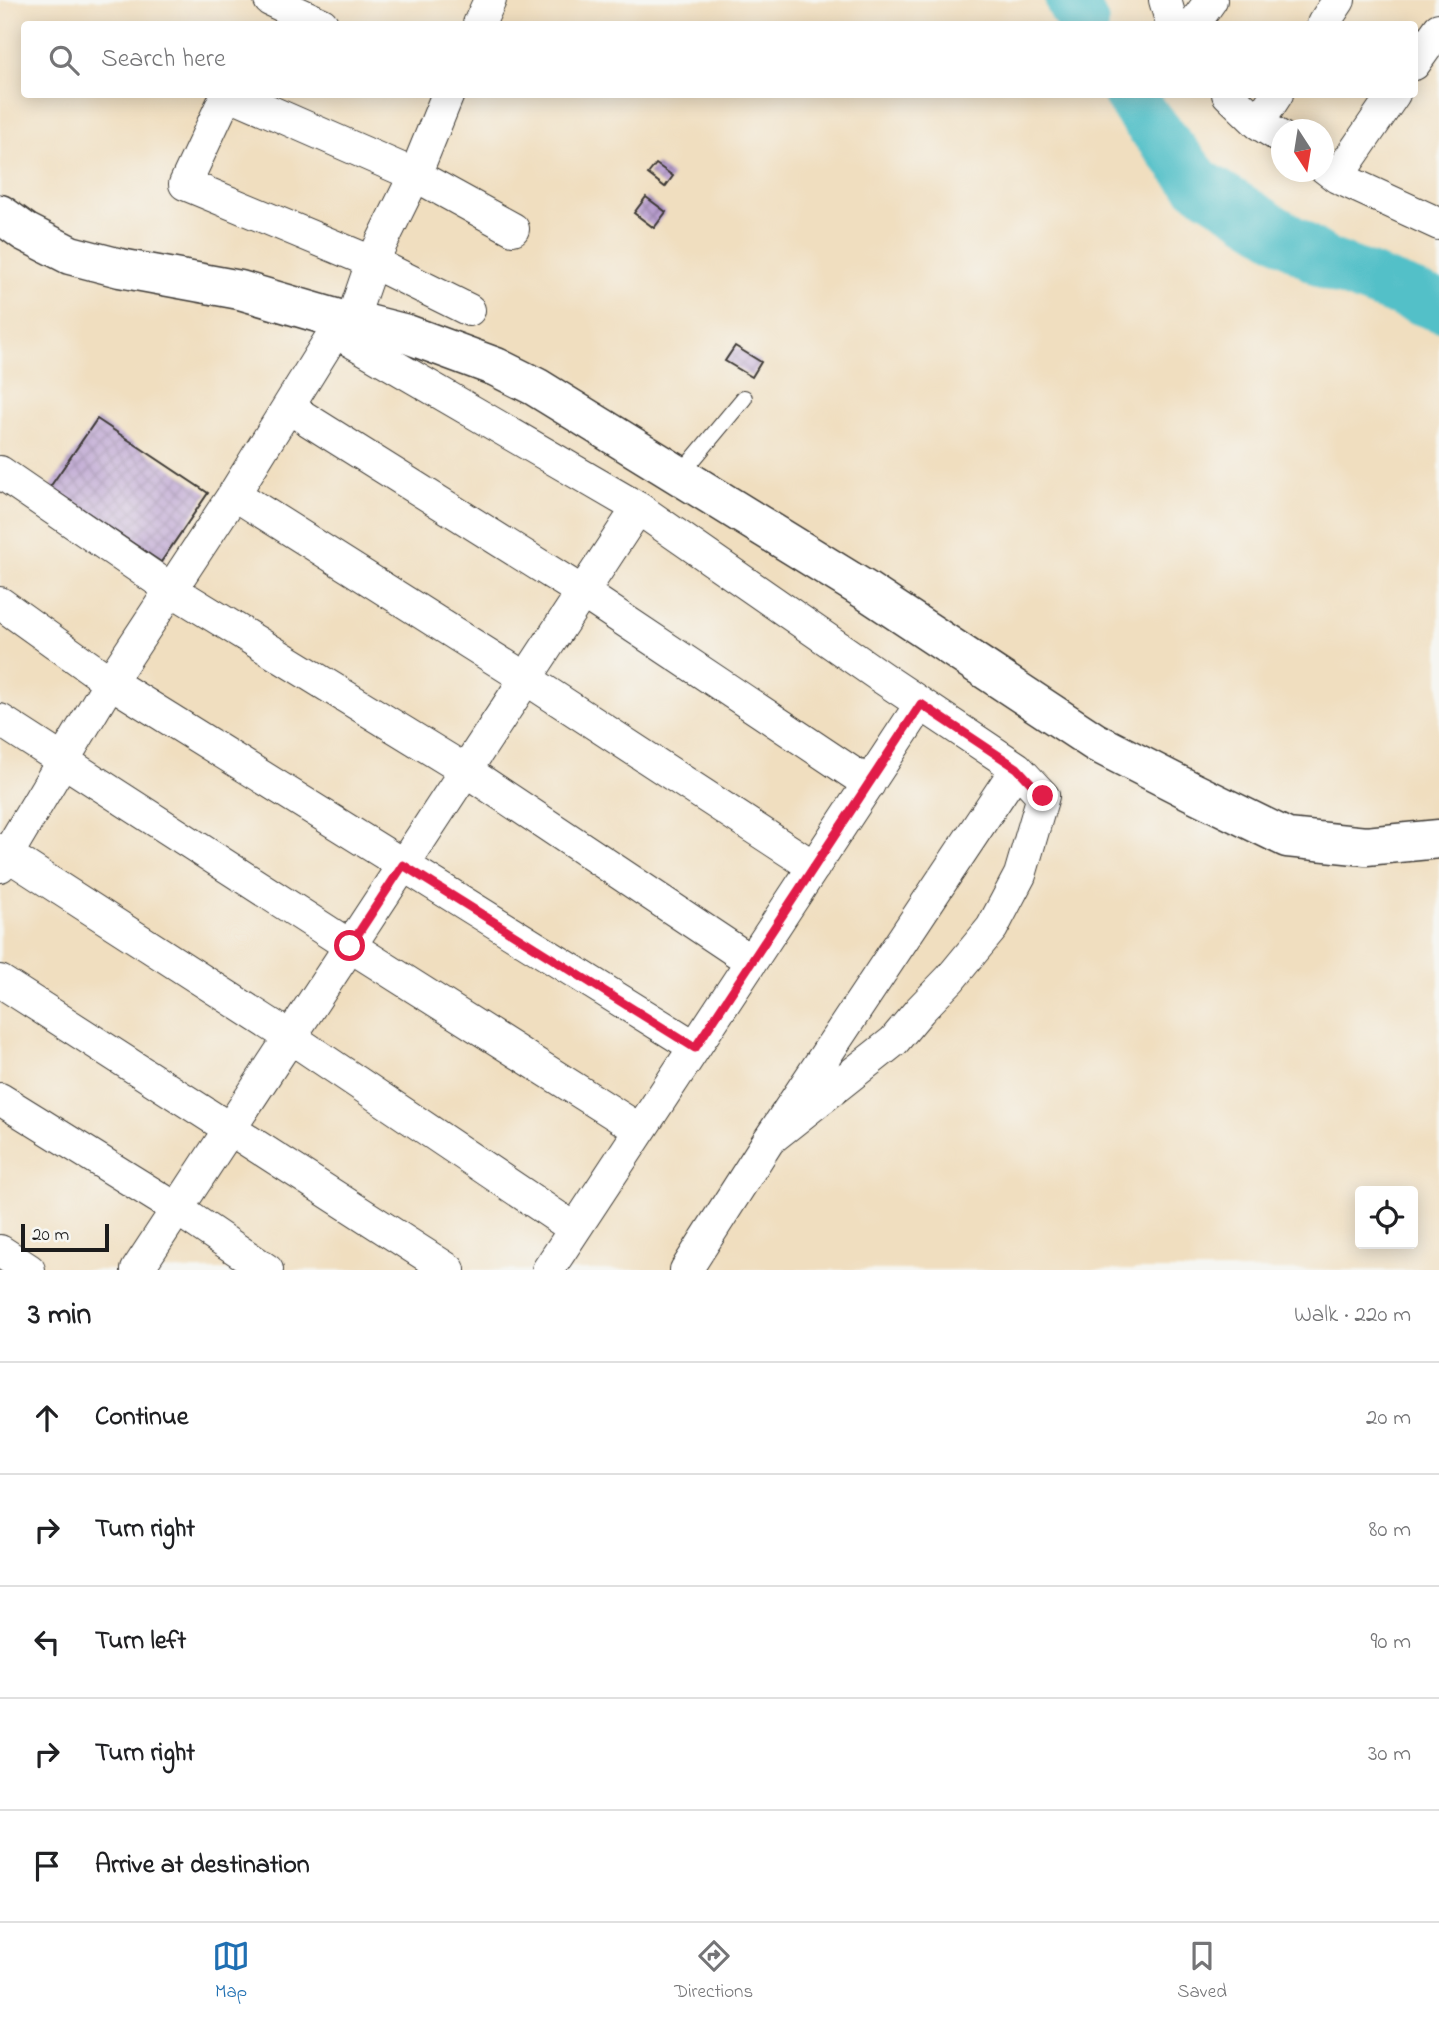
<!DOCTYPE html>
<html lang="en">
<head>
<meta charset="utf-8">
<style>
	body { margin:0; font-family:"Indie Flower",sans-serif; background:#f2f2f2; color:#202124 }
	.controls { position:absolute; right:21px; bottom:21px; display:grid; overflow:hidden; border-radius:7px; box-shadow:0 4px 18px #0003 }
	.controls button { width:63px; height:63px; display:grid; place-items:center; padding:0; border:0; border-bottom:2px solid #e0e0e0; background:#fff; color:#202124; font:35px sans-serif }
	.compass { position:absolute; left:1271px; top:119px; width:63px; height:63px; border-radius:50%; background:#fff; box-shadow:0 4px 18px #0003; rotate:168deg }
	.scale { position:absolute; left:21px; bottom:18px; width:88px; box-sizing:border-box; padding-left:7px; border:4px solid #1c1c1c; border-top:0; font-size:19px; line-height:24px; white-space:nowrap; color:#1c1c1c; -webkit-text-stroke:5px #f6f6f2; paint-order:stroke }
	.stop { position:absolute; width:21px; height:21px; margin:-16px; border:5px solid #e11d48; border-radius:50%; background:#fff }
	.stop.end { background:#e11d48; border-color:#fff; box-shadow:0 2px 7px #0008 }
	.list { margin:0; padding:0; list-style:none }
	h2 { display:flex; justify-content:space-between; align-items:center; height:91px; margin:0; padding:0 28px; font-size:30px }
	h2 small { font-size:23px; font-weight:400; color:#757577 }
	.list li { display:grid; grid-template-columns:46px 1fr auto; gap:21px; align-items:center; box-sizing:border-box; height:112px; padding:0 28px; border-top:2px solid #e0e0e0 }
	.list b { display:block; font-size:26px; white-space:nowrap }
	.list em { font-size:23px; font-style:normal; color:#757577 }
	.icon { flex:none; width:38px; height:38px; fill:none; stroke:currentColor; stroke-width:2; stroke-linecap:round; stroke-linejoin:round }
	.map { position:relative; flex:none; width:1439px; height:1270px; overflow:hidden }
	.search { position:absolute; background:#fff; box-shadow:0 4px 18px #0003; left:21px; right:21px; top:21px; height:77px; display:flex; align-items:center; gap:18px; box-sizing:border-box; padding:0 24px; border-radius:7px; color:#757577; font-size:26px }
	.sheet { height:651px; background:#fff }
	nav { display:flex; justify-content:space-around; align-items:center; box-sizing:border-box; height:98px; border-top:2px solid #e0e0e0; background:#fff; font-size:19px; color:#757577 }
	nav a { display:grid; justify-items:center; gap:4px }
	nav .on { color:#1f6fb2 }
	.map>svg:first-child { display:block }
</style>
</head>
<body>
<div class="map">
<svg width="1439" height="1270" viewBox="0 0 1439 1270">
	<defs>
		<pattern id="building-cross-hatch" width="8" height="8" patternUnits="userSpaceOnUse" patternTransform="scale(1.75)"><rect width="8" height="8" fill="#b89dcf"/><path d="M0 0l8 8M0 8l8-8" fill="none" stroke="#957fa7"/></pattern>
	</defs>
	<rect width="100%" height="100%" fill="#f6f6f2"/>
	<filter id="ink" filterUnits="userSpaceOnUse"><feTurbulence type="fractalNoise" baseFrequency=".0143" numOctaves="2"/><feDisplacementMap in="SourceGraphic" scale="14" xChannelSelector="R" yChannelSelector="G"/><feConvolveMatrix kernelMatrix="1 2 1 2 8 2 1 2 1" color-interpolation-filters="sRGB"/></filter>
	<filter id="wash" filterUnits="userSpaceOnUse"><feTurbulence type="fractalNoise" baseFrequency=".00686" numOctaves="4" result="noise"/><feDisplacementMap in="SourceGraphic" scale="28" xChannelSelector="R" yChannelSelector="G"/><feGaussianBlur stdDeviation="1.57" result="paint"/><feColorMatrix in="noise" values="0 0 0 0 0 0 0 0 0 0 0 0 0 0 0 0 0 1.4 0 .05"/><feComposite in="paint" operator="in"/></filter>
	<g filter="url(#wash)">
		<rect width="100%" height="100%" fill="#f0debf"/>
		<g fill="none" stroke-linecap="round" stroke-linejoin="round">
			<path stroke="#52c0c8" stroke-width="52" d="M 1071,0 L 1083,24
				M 1129,94 L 1143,115 L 1198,183 L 1328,264 L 1439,306"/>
		</g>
		<g id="blocks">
			<path fill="url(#building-cross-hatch)" d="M 656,164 L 673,176 L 665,187 L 648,174 Z
				M 646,197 L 666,212 L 654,228 L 634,213 Z
				M 735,346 L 761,362 L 752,377 L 725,361 Z
				M 97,419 L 208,493 L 161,562 L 50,487 Z"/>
		</g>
	</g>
	<g filter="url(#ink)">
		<use href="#blocks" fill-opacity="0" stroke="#3c3934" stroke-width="2"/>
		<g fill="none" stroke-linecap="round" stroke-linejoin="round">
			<g stroke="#3c3934" stroke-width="18">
				<path id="service" d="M 680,475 L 744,398"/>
			</g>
			<g stroke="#3c3934" stroke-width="34">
				<path id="minor" d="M 270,0 L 322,24
					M 1165,0 L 1172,24
					M 479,24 L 490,0
					M 1194,24 L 1211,0
					M 1323,24 L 1339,0
					M 1414,64 L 1439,29
					M 227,94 L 185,184 L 372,262 L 469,310
					M 230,94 L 415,175 L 513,229
					M 1228,94 L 1258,123 L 1282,138
					M 1258,123 L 1277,94
					M 1324,167 L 1337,177 L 1439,224
					M 1337,177 L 1394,94
					M 352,320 L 372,262 L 415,175 L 448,94
					M 334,331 L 638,508 L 881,677 L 1017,768 L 1043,796 L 1020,875 L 992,928 L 950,979 L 920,1010 L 894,1041 L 769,1140
					M 289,408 L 582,592 L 869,784
					M 0,472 L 172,590 L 465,770 L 751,961
					M 234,494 L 525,678 L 814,867
					M 0,603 L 110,682 L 695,1047
					M 0,720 L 350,946 L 640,1130
					M 0,850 L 290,1037 L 575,1229
					M 0,866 L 110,682 L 234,494 L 342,320
					M 0,981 L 449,1270
					M 0,1099 L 177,1209 L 267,1270
					M 0,1251 L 29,1270
					M 137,1270 L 638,508
					M 548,1270 L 921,704
					M 686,1270 L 769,1140 L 1017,768"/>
			</g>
			<g stroke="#3c3934" stroke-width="41">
				<path id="tertiary" d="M 0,214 L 25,232 L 70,255 L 120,268 L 240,290 L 342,320 L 352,320 L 407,334 L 496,367 L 536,387 L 865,590 L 1095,742 L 1191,791 L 1287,838 L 1366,846 L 1439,839"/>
			</g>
			<use href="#service" stroke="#fff" stroke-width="16"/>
			<use href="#minor" stroke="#fff" stroke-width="32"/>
			<use href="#tertiary" stroke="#fff" stroke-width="38"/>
		</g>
	</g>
	<g fill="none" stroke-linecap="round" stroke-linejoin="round" filter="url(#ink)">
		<path stroke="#e11d48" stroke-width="9" d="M 350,946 L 403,865 L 695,1048 L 921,704 L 1017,768 L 1043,796"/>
	</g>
</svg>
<div class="controls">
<button><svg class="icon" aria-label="locate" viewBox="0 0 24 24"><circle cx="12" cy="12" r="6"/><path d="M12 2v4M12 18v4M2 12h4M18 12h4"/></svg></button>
</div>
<svg class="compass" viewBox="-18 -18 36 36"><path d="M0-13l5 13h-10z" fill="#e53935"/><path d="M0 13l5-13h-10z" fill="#757577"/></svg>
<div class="scale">20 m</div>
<div class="stop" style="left:350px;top:946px"></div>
<div class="stop end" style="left:1043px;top:796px"></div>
<div class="search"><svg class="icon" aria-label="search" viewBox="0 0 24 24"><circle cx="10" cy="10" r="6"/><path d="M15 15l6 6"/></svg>Search here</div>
</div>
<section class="sheet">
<h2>3 min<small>Walk · 220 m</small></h2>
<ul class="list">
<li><svg class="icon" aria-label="ahead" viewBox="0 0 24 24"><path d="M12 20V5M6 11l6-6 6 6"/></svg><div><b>Continue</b></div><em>20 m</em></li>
<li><svg class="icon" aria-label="right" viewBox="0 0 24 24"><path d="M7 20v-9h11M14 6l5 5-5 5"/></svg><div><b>Turn right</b></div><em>80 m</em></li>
<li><svg class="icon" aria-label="left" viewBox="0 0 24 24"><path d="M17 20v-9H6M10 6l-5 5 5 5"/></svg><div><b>Turn left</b></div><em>90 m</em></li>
<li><svg class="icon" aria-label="right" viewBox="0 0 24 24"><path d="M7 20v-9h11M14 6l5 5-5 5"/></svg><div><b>Turn right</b></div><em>30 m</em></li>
<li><svg class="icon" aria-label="arrive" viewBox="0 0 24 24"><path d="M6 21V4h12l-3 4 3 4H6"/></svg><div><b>Arrive at destination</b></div></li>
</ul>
</section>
<nav>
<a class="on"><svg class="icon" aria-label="map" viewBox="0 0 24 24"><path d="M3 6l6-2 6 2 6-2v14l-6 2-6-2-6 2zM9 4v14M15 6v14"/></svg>Map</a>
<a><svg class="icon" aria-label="directions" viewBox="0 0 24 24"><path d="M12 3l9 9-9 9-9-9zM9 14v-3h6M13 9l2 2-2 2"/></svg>Directions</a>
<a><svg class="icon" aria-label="saved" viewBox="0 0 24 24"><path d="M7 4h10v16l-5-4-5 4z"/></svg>Saved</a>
</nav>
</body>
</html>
